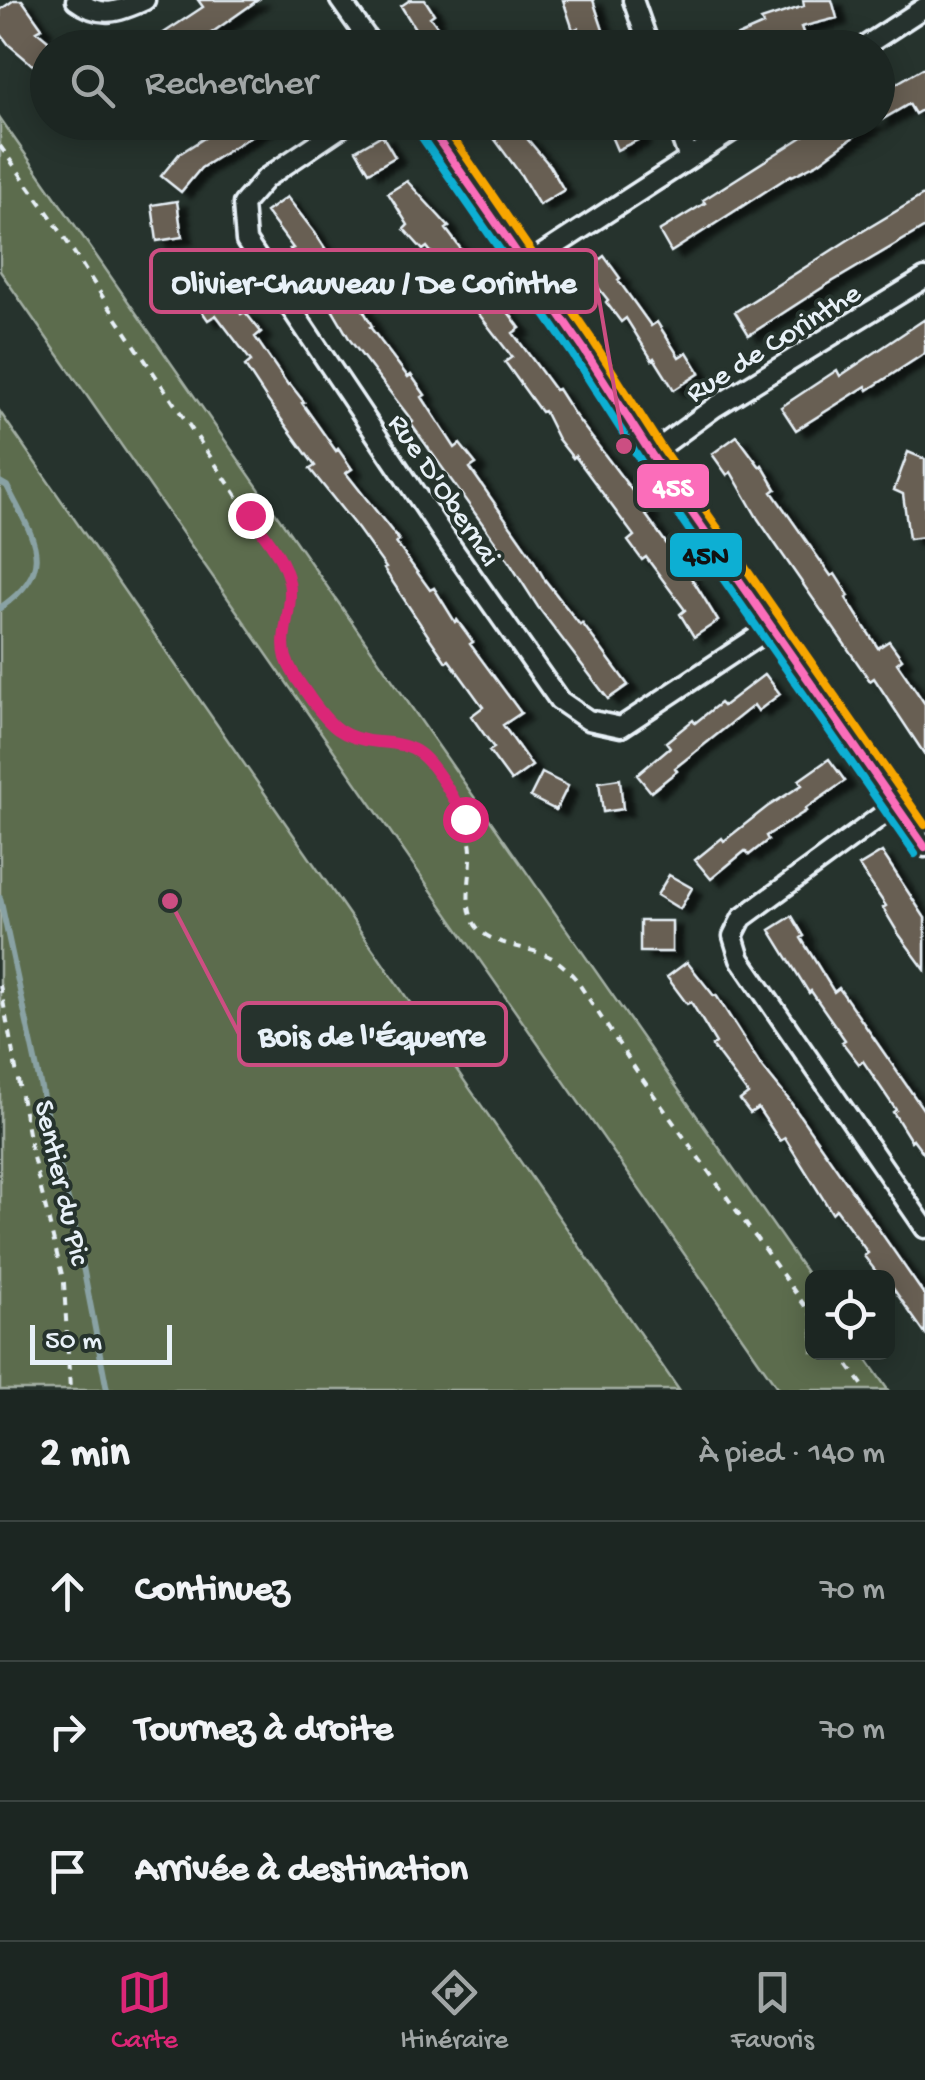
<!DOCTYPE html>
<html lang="fr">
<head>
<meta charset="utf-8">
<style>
	body { margin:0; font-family:"Gochi Hand",sans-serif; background:#29322f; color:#f1f3f6 }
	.controls { position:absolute; right:30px; bottom:30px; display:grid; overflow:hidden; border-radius:15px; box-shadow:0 5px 25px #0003 }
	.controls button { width:90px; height:90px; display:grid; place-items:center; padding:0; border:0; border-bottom:2px solid #3a4340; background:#1c2622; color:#f1f3f6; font:50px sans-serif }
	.scale { position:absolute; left:30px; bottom:25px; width:142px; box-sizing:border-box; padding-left:10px; border:5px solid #e8f1f8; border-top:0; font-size:28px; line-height:35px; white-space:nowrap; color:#e8f1f8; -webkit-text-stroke:8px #26332d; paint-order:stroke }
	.stop { position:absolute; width:30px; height:30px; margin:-22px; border:8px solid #db2777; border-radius:50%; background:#fff }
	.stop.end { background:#db2777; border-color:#fff; box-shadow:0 2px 10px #0008 }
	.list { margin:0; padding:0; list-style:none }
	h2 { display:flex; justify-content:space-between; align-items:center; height:130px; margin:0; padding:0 40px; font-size:42px }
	h2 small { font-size:32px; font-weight:400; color:#a0a5a5 }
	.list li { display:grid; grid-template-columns:65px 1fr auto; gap:30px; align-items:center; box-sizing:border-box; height:140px; padding:0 40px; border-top:2px solid #3a4340 }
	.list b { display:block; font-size:38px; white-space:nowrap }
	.list em { font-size:32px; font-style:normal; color:#a0a5a5 }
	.icon { flex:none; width:55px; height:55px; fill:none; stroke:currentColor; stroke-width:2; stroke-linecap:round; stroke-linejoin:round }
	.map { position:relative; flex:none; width:925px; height:1390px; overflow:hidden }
	.search { position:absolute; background:#1c2622; box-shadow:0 5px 25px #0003; left:30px; right:30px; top:30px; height:110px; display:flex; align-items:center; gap:25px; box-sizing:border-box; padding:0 35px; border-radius:55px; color:#a0a5a5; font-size:38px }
	.sheet { height:550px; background:#1c2622 }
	nav { display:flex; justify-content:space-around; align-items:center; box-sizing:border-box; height:140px; border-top:2px solid #3a4340; background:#1c2622; font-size:28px; color:#a0a5a5 }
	nav a { display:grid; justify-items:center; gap:5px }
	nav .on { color:#db2777 }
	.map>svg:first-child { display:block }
</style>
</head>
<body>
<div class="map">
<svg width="925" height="1390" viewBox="0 0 925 1390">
	<defs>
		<filter id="shadow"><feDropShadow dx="10" dy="6" stdDeviation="2.5" flood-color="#0009"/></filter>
	</defs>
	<rect width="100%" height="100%" fill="#26332d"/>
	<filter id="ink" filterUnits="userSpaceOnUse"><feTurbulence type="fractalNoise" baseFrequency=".01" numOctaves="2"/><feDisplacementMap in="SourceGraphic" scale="20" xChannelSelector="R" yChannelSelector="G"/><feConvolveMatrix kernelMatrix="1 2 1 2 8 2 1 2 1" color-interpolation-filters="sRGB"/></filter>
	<g filter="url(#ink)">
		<path fill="#5c6c4e" stroke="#a2aea3" stroke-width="2.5" d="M 0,118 L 812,1281 L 812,1352 L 862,1353 L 888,1390 L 779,1390 L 0,271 Z
			M 0,412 L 679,1390 L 0,1390 Z"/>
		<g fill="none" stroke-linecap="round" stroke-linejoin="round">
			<path stroke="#89a2a4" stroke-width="6" d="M 0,482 L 7,486 C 33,539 59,567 0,608
				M 0,898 L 47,1116 L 77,1236 L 107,1390"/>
		</g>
		<path fill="#685f52" stroke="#e8f1f8" stroke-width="2.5" filter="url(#shadow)" d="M 14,0 L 22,0 L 42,28 L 37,31 L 48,40 L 48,78 L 9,45 L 0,33 L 0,10 Z
			M 198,0 L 258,0 L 190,48 L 141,48 L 203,7 Z
			M 410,0 L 425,0 L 434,14 L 430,17 L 454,48 L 427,48 L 401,6 Z
			M 563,0 L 593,0 L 609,48 L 584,48 L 578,28 L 573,30 Z
			M 803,0 L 832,0 L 837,18 L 801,27 L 804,35 L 768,48 L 710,48 L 763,25 L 761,20 L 804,6 Z
			M 925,67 L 925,108 L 915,114 L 909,104 L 878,122 L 878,94 Z
			M 219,122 L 273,122 L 201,168 L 181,192 L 161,176 L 179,154 L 209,135 L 206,130 Z
			M 482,122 L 513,122 L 550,166 L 564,190 L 539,205 L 521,175 Z
			M 605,122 L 633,122 L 640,139 L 617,150 Z
			M 826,122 L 874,122 L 818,163 L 792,176 L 791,175 L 671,252 L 659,231 L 705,203 L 703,200 Z
			M 382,135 L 395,157 L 369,172 L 356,150 Z
			M 407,181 L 449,227 L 446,229 L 520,328 L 513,333 L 555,390 L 558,389 L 574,414 L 649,513 L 646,515 L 696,585 L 718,621 L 694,637 L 680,614 L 685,610 L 646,557 L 642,560 L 628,541 L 634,536 L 575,456 L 573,458 L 558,439 L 544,411 L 541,412 L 505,362 L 512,357 L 427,247 L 423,250 L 404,229 L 408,225 L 388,193 Z
			M 925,194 L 925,227 L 825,286 L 749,335 L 735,312 L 848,240 Z
			M 287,197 L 315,233 L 351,288 L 372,326 L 370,327 L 408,377 L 411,375 L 425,395 L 422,397 L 455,448 L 460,444 L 476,464 L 470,468 L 530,554 L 545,580 L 580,625 L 582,623 L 628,685 L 608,699 L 538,607 L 502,551 L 411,424 L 413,422 L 350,340 L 333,311 L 290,249 L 293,248 L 266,212 Z
			M 177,201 L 182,237 L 157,241 L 152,205 Z
			M 197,252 L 216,286 L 221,282 L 241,314 L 245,312 L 261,332 L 255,337 L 288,385 L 290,384 L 304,402 L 302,403 L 336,451 L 338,449 L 352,469 L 346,473 L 399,540 L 396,543 L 430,590 L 434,588 L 455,622 L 457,620 L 473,642 L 470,644 L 521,713 L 503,725 L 532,766 L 511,781 L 489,751 L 494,748 L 471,716 L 483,707 L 449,660 L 446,662 L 431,640 L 384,569 L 386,568 L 358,529 L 310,469 L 315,466 L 268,401 L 245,366 L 251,361 L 216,315 L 208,320 L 194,300 L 175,264 Z
			M 604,256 L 620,278 L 618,280 L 651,326 L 657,322 L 679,357 L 687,352 L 700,373 L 674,390 L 654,358 L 652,360 L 626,318 L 621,322 L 606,302 L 608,300 L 585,271 Z
			M 925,319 L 925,353 L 868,390 L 866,386 L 796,430 L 781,407 L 837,370 L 840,376 Z
			M 737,436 L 760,467 L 762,465 L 776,489 L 772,492 L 831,576 L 835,574 L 849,596 L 846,598 L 878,648 L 889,641 L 902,659 L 897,663 L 925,704 L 925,755 L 874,678 L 870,681 L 758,519 L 731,472 L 727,475 L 712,454 Z
			M 908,452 L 925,459 L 925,537 L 909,539 L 903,494 L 894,490 Z
			M 765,674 L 780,694 L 758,711 L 754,705 L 675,768 L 677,771 L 651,792 L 637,775 L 670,747 L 666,742 L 693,720 L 695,723 L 720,703 L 723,706 Z
			M 829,759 L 845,781 L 805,809 L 806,811 L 766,836 L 768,840 L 749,855 L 745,851 L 711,879 L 695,860 L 722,838 L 724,841 L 767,807 L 802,785 L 799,780 Z
			M 542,773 L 568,786 L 556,810 L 530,797 Z
			M 620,779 L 623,809 L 603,812 L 599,782 Z
			M 882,852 L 925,918 L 925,970 L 898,933 L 883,908 L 886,906 L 859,866 Z
			M 669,875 L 692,888 L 680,909 L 657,895 Z
			M 792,916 L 804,936 L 801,938 L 834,992 L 839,988 L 925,1112 L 925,1155 L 913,1139 L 911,1141 L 893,1112 L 896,1110 L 863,1061 L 859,1064 L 842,1042 L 845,1040 L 811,991 L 809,993 L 770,930 Z
			M 640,921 L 672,921 L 672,952 L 640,952 Z
			M 687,962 L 714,996 L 716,995 L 760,1064 L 789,1100 L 925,1296 L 925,1334 L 888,1281 L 888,1278 L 881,1278 L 864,1256 L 868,1253 L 836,1209 L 832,1213 L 785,1138 L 780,1141 L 758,1108 L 750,1113 L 740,1100 L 748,1094 L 712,1046 L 716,1043 L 691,1002 L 687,1004 L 667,977 Z"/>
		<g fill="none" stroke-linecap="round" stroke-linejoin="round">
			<g stroke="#e8f1f8" stroke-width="25">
				<path id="street" d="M 76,0 C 101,19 119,12 145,0
					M 340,0 L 374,48
					M 633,0 L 650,48
					M 862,48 L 925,7
					M 349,122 L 266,178 L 243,204 L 246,241 L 446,539 L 559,700 L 588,720 L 621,727 L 772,627
					M 426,122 L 583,348 L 651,454 L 925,847
					M 676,122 L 689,159
					M 526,265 L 746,122
					M 651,454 L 715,407 L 925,278
					M 896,805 L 742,918 L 733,936 L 740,959 L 925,1228"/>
			</g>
			<path stroke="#e8f1f8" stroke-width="4" stroke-dasharray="8 8" stroke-linecap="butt" d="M 0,146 L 51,217 L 117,319 L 281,561 C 285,571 289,580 290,590 C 291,615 278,642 289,665 C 302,692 330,734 360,740 C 380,744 403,741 419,753 C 441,769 471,825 471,852 C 472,875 462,906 476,926 C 488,944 526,947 546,955 C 558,960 566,968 575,978 L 638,1073 L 812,1316
				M 0,985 L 31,1149 L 64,1283 L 70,1390
				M 839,1352 L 866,1390"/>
			<use href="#street" stroke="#26332d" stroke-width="18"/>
			<g stroke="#26332d" stroke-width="15">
				<path id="bus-1" d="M 426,122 L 583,348 L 651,454 L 925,847"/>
			</g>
			<g stroke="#26332d" stroke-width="15">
				<path id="bus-2" d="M 416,129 L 573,355 L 641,461 L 915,854"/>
			</g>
			<g stroke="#26332d" stroke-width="15">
				<path id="bus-3" d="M 442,122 L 593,341 L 661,447 L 925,825"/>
			</g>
			<use href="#bus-1" stroke="#fb6dba" stroke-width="8"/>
			<use href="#bus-2" stroke="#0dafd3" stroke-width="8"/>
			<use href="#bus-3" stroke="#f7a600" stroke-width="8"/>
		</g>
	</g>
	<g fill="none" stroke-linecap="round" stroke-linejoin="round" filter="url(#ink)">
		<path stroke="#db2777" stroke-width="12" d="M 250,515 C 264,535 284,557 289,582 C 294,607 279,634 286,658 C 291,673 302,686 310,698 C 330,726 342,739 378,742 C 390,743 404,744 416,751 C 434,761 455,800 465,819"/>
	</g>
	<g text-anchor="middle" stroke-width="8" stroke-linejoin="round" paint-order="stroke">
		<g font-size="30" fill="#e8f1f8" stroke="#26332d">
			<text transform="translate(772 341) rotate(-32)" y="10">Rue de Corinthe</text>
			<text transform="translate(446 489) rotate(56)" y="10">Rue D'Obernai</text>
			<text transform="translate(64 1182) rotate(77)" y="10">Sentier du Pic</text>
		</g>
	</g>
	<path fill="none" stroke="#cc4e82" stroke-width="4" d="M624 446L596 281M170 901L239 1034"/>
	<g fill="#cc4e82" stroke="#26332d" stroke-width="4">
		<circle cx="624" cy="446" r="10"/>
		<circle cx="170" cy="901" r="10"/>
	</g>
	<g fill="#26332d" stroke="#cc4e82" stroke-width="4">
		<rect x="151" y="250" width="445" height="62" rx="10"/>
		<rect x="239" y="1003" width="267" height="62" rx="10"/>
	</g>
	<g font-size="32" text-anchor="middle" font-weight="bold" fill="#e8f1f8">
		<text x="374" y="292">Olivier-Chauveau / De Corinthe</text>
		<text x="372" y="1045">Bois de l'Équerre</text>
	</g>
	<g stroke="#26332d" stroke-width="4">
		<rect x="635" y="462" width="76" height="48" rx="10" fill="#fb6dba"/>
		<rect x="668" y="531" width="76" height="48" rx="10" fill="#0dafd3"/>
	</g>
	<g font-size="28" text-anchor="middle" font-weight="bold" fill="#fff">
		<text x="673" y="496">45S</text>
	</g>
	<g font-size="28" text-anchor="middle" font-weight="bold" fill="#111">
		<text x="706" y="564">45N</text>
	</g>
</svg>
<div class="controls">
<button><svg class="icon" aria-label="locate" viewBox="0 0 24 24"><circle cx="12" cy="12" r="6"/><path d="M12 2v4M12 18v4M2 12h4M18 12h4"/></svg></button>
</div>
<div class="scale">50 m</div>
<div class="stop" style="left:465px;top:819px"></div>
<div class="stop end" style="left:250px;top:515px"></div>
<div class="search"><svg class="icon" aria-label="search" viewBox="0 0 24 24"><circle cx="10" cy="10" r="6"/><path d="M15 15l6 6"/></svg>Rechercher</div>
</div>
<section class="sheet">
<h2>2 min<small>À pied · 140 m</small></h2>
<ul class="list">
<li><svg class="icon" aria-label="ahead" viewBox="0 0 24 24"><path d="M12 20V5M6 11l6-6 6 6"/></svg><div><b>Continuez</b></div><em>70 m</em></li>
<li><svg class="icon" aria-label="right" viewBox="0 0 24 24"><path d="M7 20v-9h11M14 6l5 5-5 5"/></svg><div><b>Tournez à droite</b></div><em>70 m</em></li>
<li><svg class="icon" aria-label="arrive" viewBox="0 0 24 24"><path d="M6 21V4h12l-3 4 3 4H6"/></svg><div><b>Arrivée à destination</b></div></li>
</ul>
</section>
<nav>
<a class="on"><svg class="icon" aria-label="map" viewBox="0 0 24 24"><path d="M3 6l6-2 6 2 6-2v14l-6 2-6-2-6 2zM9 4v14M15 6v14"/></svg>Carte</a>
<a><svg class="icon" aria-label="directions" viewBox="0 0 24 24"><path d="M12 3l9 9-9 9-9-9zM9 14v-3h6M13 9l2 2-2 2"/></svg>Itinéraire</a>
<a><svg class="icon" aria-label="saved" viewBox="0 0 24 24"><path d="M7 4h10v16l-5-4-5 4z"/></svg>Favoris</a>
</nav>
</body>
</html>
